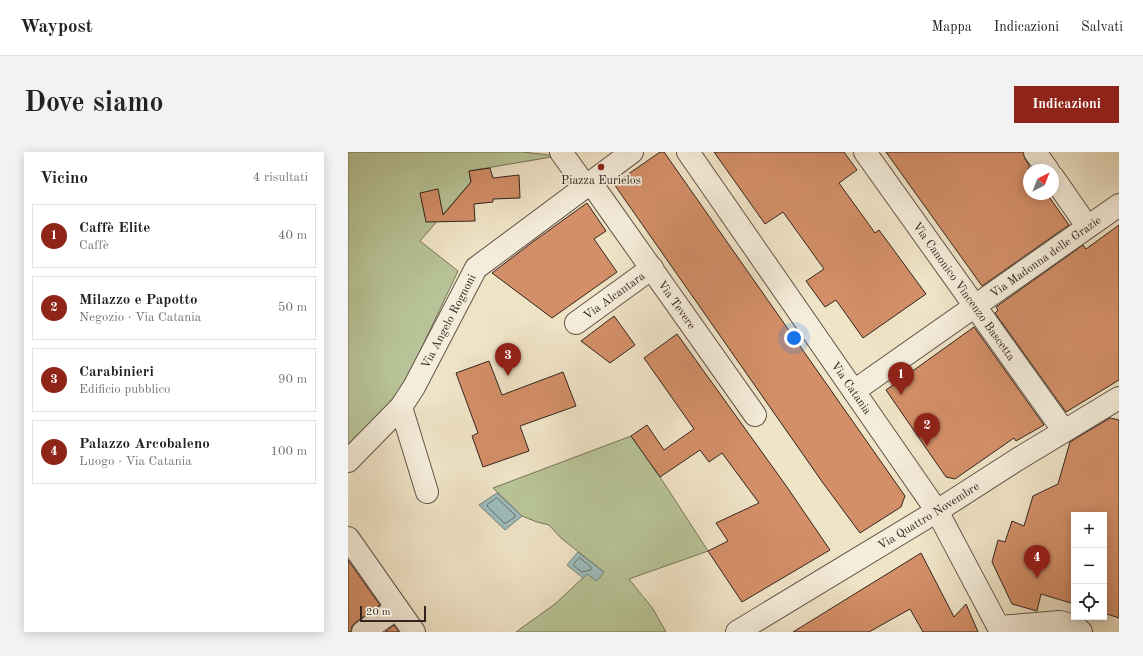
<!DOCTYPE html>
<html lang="it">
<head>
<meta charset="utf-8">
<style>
	body { margin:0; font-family:"Old Standard TT",serif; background:#f2f2f2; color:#222 }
	.controls { position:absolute; right:12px; bottom:12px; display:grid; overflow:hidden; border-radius:0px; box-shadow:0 2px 10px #0003 }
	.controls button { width:36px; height:36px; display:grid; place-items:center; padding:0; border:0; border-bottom:1px solid #e0e0e0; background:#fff; color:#222; font:20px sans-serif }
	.compass { position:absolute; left:675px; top:12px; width:36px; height:36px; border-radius:50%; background:#fff; box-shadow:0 2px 10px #0003; rotate:42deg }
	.scale { position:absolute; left:12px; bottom:10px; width:66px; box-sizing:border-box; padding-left:4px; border:2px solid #33241e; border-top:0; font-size:11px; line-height:14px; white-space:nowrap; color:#33241e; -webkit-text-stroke:3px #f5eddb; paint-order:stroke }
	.you { position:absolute; left:446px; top:186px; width:14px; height:14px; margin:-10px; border:3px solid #fff; border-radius:50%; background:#1a73e8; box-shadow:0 0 0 6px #1a73e833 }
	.badge { display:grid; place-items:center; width:26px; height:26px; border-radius:50%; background:#8f2418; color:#fff; font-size:13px; font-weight:700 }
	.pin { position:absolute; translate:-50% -33px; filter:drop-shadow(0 1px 2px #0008) }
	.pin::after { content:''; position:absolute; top:21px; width:14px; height:12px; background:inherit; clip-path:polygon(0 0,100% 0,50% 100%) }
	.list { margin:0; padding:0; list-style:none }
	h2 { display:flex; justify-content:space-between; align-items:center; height:52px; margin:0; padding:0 16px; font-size:17px }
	h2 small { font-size:13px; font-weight:400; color:#767676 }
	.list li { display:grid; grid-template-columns:26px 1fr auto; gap:12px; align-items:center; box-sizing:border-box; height:64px; margin:0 8px 8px; padding:0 8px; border:1px solid #e0e0e0; border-radius:0px }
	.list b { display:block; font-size:15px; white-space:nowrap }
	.list p { margin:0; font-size:13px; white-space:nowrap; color:#767676 }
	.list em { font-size:13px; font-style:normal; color:#767676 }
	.icon { flex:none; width:22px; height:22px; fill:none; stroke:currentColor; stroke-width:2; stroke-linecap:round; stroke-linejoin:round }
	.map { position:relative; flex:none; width:771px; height:480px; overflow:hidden; border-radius:0px }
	header { display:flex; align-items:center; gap:24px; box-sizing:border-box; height:56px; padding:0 20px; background:#fff; border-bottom:1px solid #e0e0e0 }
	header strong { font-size:19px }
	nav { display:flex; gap:22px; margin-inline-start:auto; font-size:14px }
	.intro { display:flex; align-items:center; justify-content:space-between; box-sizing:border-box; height:96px; padding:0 24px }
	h1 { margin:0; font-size:28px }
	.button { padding:10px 18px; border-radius:0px; background:#8f2418; color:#fff; font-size:14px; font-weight:700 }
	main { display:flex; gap:24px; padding:0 24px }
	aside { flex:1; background:#fff; border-radius:0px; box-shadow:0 2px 10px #0003 }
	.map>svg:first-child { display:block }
</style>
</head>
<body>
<header>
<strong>Waypost</strong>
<nav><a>Mappa</a><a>Indicazioni</a><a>Salvati</a></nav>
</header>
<div class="intro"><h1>Dove siamo</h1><a class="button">Indicazioni</a></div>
<main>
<aside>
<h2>Vicino<small>4 risultati</small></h2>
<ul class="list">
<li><span class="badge">1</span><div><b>Caffè Elite</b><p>Caffè</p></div><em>40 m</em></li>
<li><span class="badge">2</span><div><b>Milazzo e Papotto</b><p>Negozio · Via Catania</p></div><em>50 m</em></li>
<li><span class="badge">3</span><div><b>Carabinieri</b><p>Edificio pubblico</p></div><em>90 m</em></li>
<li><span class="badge">4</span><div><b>Palazzo Arcobaleno</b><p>Luogo · Via Catania</p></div><em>100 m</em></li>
</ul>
</aside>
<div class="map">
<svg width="771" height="480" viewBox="0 0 771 480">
	<rect width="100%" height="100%" fill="#f0e4c7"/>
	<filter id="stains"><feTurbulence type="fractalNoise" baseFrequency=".005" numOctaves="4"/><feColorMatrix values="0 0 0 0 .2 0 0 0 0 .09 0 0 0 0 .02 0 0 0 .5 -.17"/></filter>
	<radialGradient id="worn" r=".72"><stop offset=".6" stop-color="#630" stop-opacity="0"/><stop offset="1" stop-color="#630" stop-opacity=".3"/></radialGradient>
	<path fill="#b8c497" stroke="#76745a" d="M 0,0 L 175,0 L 209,4 L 121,19 L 123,30 L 72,89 L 110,119 L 55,235 L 46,248 L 0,294 Z
		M 283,284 L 312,325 L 360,399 L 281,427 L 305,457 L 318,480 L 168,480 L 207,452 L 239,422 L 256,420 L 213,386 L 201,373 L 189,370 L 174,364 L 145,336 Z"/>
	<path fill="#9dbdbd" stroke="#73807d" d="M 149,341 L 174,364 L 157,378 L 131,353 Z
		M 230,400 L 256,420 L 249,429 L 239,422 L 235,426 L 219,413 Z"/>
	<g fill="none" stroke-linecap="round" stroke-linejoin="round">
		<path stroke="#68706e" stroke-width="1" d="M 149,346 L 167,363 L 167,365 L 158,371 L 156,371 L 139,354 L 140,352 Z
			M 232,406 L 243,415 L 243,418 L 234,420 L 226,414 L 226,411 L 230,407 Z"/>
	</g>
	<path fill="#d38f68" stroke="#33241e" d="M 312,0 L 316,0 L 557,344 L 553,355 L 512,381 L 475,331 L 266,32 Z
		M 366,0 L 496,0 L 509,18 L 491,31 L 527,81 L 531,78 L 578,142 L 515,186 L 488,148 L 477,155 L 458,129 L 476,117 L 435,60 L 417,72 Z
		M 538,0 L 675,0 L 677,7 L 681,13 L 681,42 L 699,42 L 721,73 L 634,134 Z
		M 142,16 L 145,26 L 171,23 L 172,46 L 145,47 L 145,50 L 126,52 L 127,69 L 78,70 L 72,41 L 90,37 L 95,63 L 123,30 L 121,19 Z
		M 239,51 L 258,79 L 246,87 L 269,120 L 204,166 L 144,121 L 186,89 Z
		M 771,73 L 771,228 L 718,260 L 647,161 L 650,158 L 648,155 L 735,93 L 738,97 Z
		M 266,164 L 287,193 L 262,211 L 233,189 Z
		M 626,175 L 696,273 L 668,289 L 666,286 L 607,327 L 598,325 L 538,238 Z
		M 329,182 L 439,335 L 482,398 L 394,450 L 360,399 L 380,389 L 368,371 L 411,351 L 374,301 L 361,310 L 352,298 L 312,325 L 283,284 L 299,273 L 316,298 L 346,277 L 296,206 Z
		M 141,209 L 154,243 L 215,220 L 228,254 L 172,274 L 181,299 L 135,315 L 124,284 L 130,281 L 108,221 Z
		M 762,266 L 771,268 L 771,466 L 756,461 L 756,363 L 726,363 L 726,452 L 693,442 L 689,459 L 664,452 L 644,410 L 650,388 L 657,390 L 664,369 L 676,374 L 685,344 L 710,332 L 722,290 Z
		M 573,401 L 606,465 L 618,452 L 630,480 L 575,480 L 562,457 L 521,480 L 445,480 Z
		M 0,408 L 32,453 L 8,470 L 4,474 L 3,480 L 0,480 Z
		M 46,473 L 51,480 L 37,480 Z"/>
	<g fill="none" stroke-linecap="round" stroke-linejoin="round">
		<g stroke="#625448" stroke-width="24">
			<g id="minor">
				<path d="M 213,0 L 238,35"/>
				<path id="s1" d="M 340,0 L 589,359 L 653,480"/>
				<path id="s2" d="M 517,0 L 716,279"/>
				<path d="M 687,0 L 700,18"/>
				<path d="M 705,25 L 739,74"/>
				<path id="s3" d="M 243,31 L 407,263"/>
				<path id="s4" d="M 228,171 L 304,116"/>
				<path id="s5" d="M 506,239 L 771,53"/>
				<path d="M 0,309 L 53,255"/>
				<path id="s6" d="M 79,340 L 53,255 L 66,235 L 128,116 L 284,0"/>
				<path d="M 0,386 L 66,480"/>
				<path d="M 651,475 L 712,470 L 727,474 L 733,480"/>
				<path d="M 15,480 L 49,456"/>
				<path id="s7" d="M 389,480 L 589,359 L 670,307 L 771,246"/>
			</g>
		</g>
		<use href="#minor" stroke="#f5eddb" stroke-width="22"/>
	</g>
	<circle fill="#8f2418" stroke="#f5eddb" stroke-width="1.5" cx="253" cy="15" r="4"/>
	<g text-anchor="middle" stroke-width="3.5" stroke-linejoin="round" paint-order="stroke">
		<g font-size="12" fill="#33241e" stroke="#f5eddb">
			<text x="253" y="32">Piazza Eurielos</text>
		</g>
		<g font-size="12" fill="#33241e" stroke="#f5eddb">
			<text dy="4" stroke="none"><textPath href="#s5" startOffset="234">Via Madonna delle Grazie</textPath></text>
			<text dy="4" stroke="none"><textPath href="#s2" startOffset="171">Via Canonico Vincenzo Bascetta</textPath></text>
			<text dy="4" stroke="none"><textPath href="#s4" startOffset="47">Via Alcantara</textPath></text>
			<text dy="4" stroke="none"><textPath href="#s3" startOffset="149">Via Tevere</textPath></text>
			<text dy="4" stroke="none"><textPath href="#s6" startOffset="187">Via Angelo Rognoni</textPath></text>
			<text dy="4" stroke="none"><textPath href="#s1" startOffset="287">Via Catania</textPath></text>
			<text dy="4" stroke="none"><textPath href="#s7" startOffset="224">Via Quattro Novembre</textPath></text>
		</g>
	</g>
	<rect width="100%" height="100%" filter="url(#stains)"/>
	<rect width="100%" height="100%" fill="url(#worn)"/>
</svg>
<div class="controls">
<button>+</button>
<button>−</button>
<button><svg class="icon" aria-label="locate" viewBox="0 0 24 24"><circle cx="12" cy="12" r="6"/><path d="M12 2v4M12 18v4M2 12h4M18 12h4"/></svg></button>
</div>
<svg class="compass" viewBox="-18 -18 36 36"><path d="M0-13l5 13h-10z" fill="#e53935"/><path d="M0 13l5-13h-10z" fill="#767676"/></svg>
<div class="scale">20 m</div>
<div class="you"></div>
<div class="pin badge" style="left:553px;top:243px">1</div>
<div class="pin badge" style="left:579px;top:294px">2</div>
<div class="pin badge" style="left:160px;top:224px">3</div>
<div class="pin badge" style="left:689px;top:426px">4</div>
</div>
</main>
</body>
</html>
